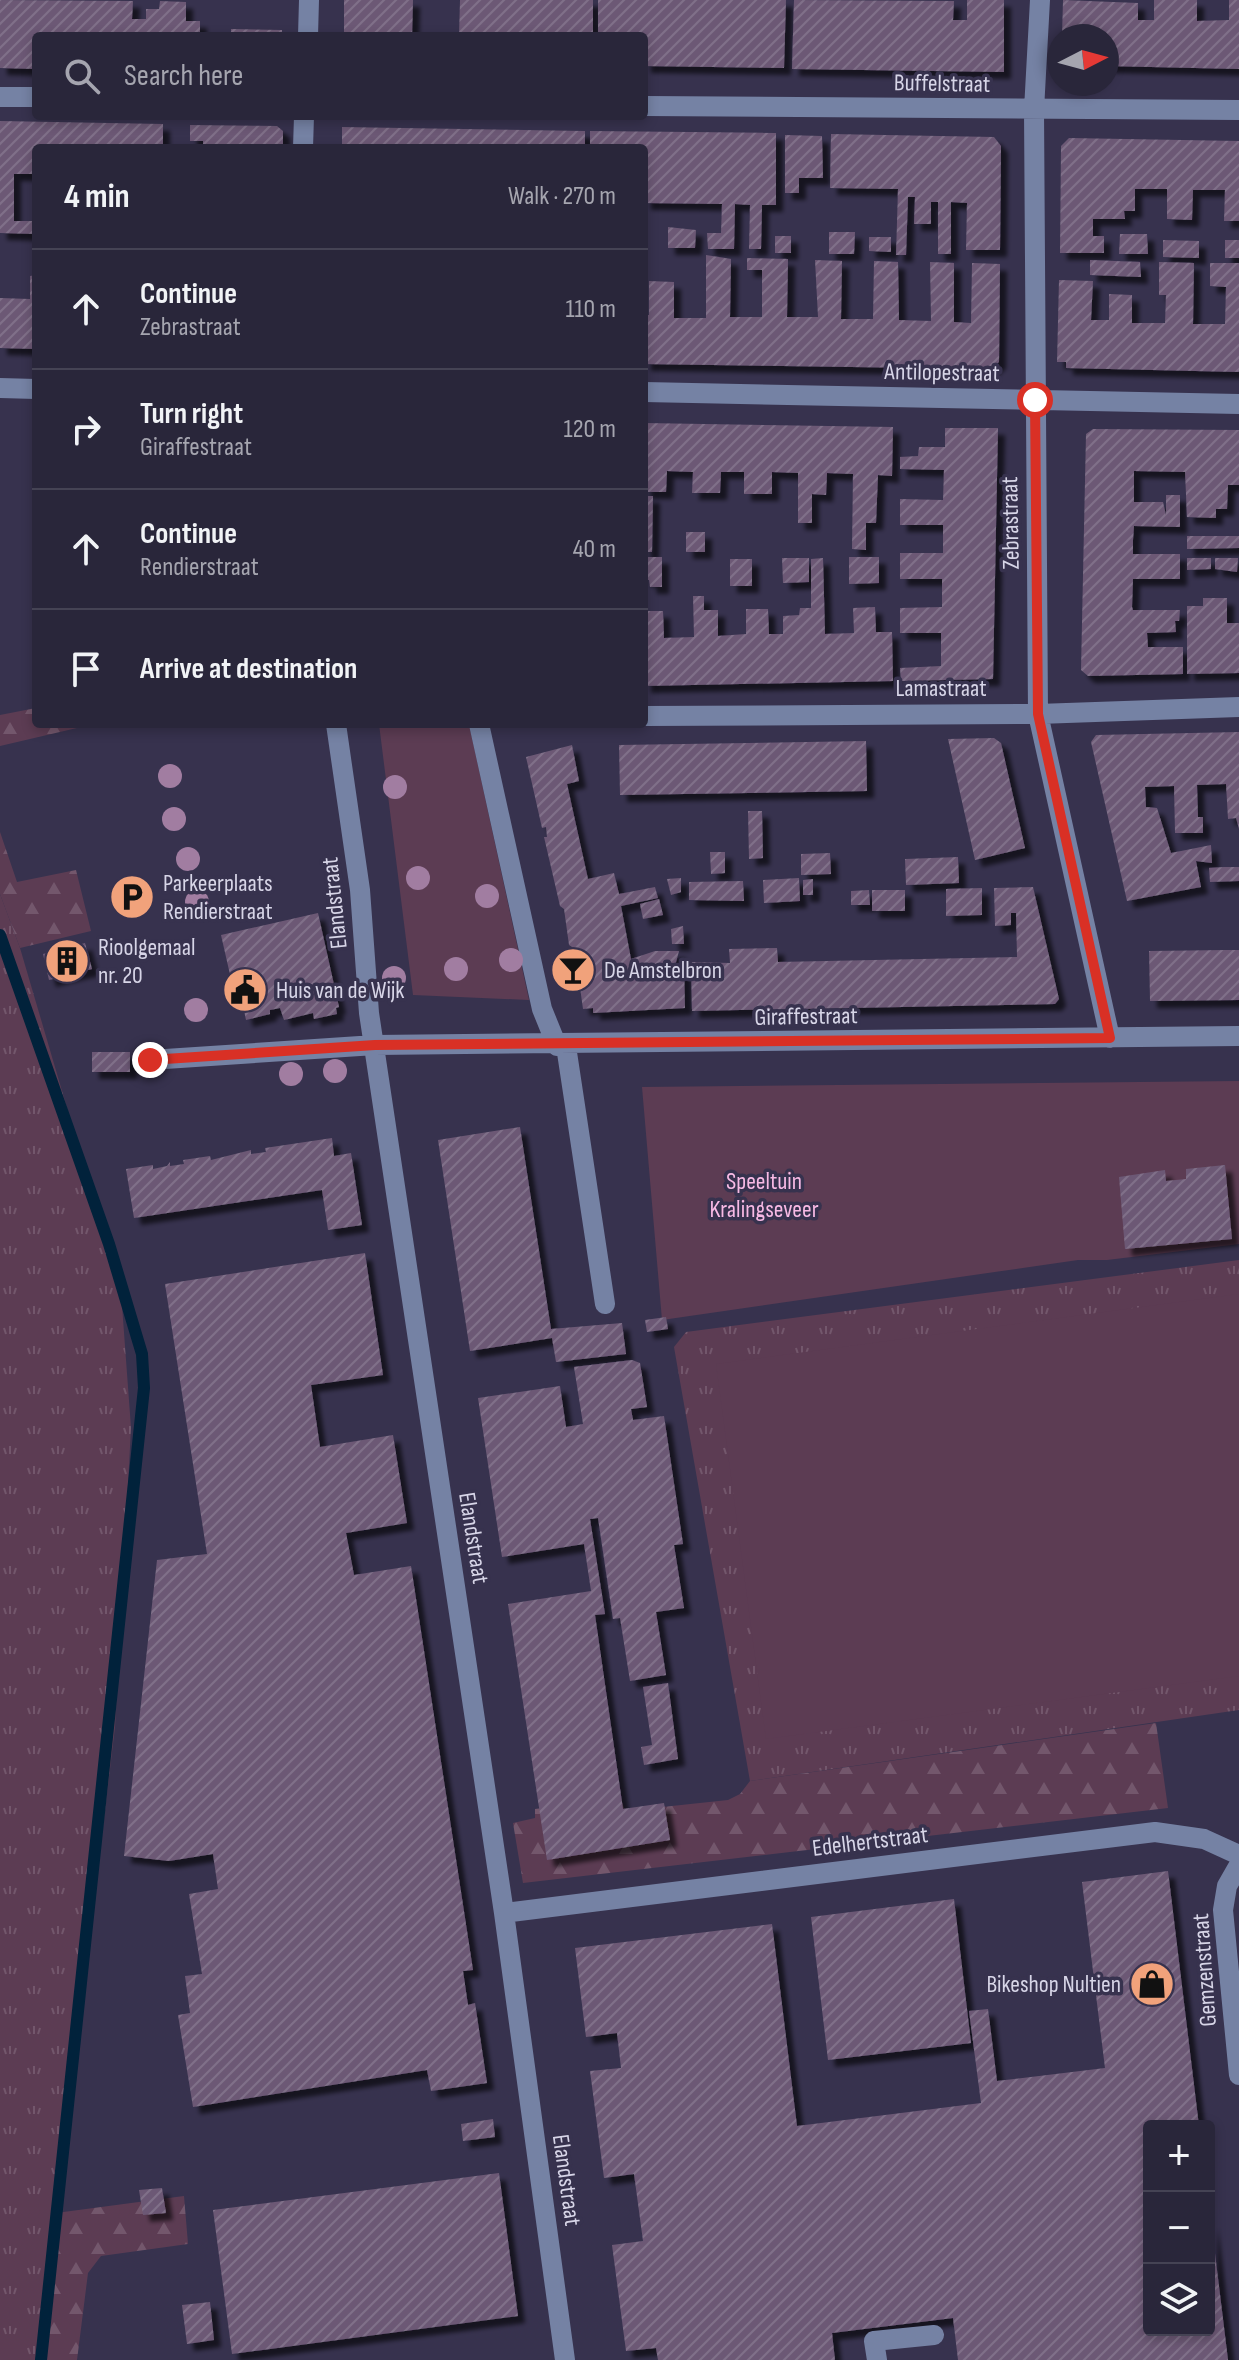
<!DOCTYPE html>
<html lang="en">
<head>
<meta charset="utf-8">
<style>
	body { margin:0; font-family:"Sofia Sans Condensed",sans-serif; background:#353245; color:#f1f3f6 }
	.controls { position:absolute; right:24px; bottom:24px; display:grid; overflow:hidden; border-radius:8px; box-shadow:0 4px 12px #0003 }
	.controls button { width:72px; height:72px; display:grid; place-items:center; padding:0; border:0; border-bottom:2px solid #454354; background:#29263a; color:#f1f3f6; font:40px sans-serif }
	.compass { position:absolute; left:1047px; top:24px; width:72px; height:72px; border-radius:50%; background:#29263a; box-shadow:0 4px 12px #0003; rotate:84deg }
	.stop { position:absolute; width:24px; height:24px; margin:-18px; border:6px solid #d93025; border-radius:50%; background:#fff }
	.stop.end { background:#d93025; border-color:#fff; box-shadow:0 2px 8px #0008 }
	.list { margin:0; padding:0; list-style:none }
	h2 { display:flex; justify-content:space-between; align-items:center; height:104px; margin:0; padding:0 32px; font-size:34px }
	h2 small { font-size:26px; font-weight:400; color:#a5a5af }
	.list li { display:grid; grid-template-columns:52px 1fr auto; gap:24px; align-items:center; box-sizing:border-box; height:120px; padding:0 32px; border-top:2px solid #454354 }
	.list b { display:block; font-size:30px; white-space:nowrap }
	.list p { margin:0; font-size:26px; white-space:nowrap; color:#a5a5af }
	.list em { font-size:26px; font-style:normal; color:#a5a5af }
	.icon { flex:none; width:44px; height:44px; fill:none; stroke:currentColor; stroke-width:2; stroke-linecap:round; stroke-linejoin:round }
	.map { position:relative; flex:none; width:1239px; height:2360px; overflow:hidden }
	.search { position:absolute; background:#29263a; box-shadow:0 4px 12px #0003; left:32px; top:32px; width:616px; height:88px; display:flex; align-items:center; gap:20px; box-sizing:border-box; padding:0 28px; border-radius:8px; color:#a5a5af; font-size:30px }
	.panel { position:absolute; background:#29263a; box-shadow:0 4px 12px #0003; left:32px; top:144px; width:616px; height:584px; border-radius:8px }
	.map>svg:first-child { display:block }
</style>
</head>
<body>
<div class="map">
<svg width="1239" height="2360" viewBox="0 0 1239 2360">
	<defs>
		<pattern id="grass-tufts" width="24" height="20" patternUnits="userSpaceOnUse" patternTransform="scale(2)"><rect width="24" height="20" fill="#5c3c53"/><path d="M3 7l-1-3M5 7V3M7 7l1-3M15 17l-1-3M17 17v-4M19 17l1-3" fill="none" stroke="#73576c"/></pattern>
		<pattern id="forest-firs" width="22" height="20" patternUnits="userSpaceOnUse" patternTransform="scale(2)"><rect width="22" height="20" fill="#5c3c53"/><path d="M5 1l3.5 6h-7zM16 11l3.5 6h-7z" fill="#73576c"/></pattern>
		<pattern id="building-hatch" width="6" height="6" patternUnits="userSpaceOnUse" patternTransform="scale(2)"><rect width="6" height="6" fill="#6c5975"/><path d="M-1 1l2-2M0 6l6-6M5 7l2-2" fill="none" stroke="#807089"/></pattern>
		<filter id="shadow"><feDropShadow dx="7" dy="7" stdDeviation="2" flood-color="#0009"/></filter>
	</defs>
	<rect width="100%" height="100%" fill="#37324e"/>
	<path fill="url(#grass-tufts)" d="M 0,894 L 20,948 L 121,1292 L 131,1428 L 115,1727 L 39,2360 L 0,2360 Z
		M 1239,1260 L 1239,1710 L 750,1781 L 674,1347 L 686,1332 Z"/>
	<path fill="url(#forest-firs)" d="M 36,708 L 36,724 L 94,724 L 0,746 L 0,715 Z
		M 0,832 L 17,882 L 76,870 L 91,931 L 20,948 L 0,894 Z
		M 1156,1723 L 1168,1808 L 523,1883 L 513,1823 L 535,1818 L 535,1809 L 621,1798 L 625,1811 L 728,1800 L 740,1794 L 750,1781 Z
		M 184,2196 L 188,2244 L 101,2256 L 88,2273 L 77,2360 L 39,2360 L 56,2213 Z"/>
	<path fill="#5c3c53" d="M 379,724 L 469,724 L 529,1000 L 413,995 Z
		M 1239,1081 L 1239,1244 L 1107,1260 L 1078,1260 L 662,1320 L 642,1087 Z
		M 1239,1294 L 1239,1676 L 766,1739 L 716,1364 Z"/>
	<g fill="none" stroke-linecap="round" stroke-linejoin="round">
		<path stroke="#01223b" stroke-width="12" d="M 0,935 L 109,1244 L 142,1354 L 144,1388 L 41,2360"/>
	</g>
	<path fill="url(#building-hatch)" filter="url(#shadow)" d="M 0,0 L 133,1 L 132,19 L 146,19 L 146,9 L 159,9 L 160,1 L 186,2 L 186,21 L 200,21 L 200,36 L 36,36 L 36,69 L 0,68 Z
		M 344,0 L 413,0 L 412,36 L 344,36 Z
		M 460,0 L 593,0 L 593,36 L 459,36 Z
		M 598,0 L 786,0 L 784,68 L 644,66 L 644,36 L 598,36 Z
		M 794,0 L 954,1 L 953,20 L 967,20 L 967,0 L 1004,0 L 1004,72 L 792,69 Z
		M 1063,0 L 1138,3 L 1138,20 L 1154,20 L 1154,0 L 1197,0 L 1197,21 L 1229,20 L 1229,0 L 1239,0 L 1239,69 L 1107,66 L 1107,36 L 1062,36 Z
		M 231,29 L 282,30 L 282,36 L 231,36 Z
		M 0,121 L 163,124 L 163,148 L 36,148 L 36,174 L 14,174 L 14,221 L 36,221 L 36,234 L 0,233 Z
		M 190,125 L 277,126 L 283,131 L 283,148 L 203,148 L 203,141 L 190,141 Z
		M 342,127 L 585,131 L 585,148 L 342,148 Z
		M 590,131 L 776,133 L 776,205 L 762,205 L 761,249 L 749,249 L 750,205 L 735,204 L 734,249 L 708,249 L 707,233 L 721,233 L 722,204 L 644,203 L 644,148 L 590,148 Z
		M 831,134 L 994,137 L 1001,146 L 1000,250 L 966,250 L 967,203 L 951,202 L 951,254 L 938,254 L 938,202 L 931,202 L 931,224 L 914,224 L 915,197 L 908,197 L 906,255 L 896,255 L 898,189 L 830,188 Z
		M 785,135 L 822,136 L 823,178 L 799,178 L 799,193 L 785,193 Z
		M 1069,138 L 1239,141 L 1239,221 L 1224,221 L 1225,190 L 1193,190 L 1192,220 L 1167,219 L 1167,189 L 1135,189 L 1135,211 L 1124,211 L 1125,219 L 1093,219 L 1093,236 L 1104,236 L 1104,253 L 1060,253 L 1061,146 Z
		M 668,227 L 696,230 L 695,248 L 668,248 Z
		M 829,232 L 855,232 L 854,254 L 829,254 Z
		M 1120,234 L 1147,234 L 1148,254 L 1119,254 Z
		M 775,236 L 791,236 L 791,253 L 775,253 Z
		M 869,237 L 891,237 L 891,252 L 869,251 Z
		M 1163,240 L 1199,241 L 1199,258 L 1163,257 Z
		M 1225,240 L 1239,240 L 1239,258 L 1225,258 Z
		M 706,255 L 731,259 L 730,317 L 762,317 L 762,270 L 747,270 L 747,258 L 788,259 L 787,317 L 818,317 L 815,260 L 842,261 L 841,319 L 873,319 L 874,261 L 898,262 L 899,320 L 931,321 L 930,262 L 954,263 L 954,322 L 971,323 L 972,263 L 1000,264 L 999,362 L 991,369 L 644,364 L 644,315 L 649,315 L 649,281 L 674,282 L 674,318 L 706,318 Z
		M 1090,260 L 1140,262 L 1141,277 L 1090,275 Z
		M 1159,262 L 1194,263 L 1193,324 L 1225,324 L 1226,287 L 1210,286 L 1210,263 L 1239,263 L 1239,372 L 1066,368 L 1066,362 L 1057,362 L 1059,280 L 1093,281 L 1091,320 L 1109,320 L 1109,294 L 1132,295 L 1132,323 L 1165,323 L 1166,295 L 1159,295 Z
		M 36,275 L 36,349 L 0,348 L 0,298 L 30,299 L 30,276 Z
		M 644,423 L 893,427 L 892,476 L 878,475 L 876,523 L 866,523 L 866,550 L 852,549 L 853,474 L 827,473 L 826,495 L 812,494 L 812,523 L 798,523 L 798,473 L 772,472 L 772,494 L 744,494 L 744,472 L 721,472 L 720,493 L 692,493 L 693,472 L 667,471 L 666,492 L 644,492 Z
		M 945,428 L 998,428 L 993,679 L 901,681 L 900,668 L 941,666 L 941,633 L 900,633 L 900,608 L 942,607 L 942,579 L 900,579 L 900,553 L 943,553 L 943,525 L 900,525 L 900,499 L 943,500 L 944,470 L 900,469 L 900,457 L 918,456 L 919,447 L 945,447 Z
		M 1093,429 L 1239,430 L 1239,485 L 1228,485 L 1227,509 L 1216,509 L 1216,518 L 1187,517 L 1185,472 L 1134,471 L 1134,502 L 1163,502 L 1166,515 L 1166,495 L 1180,495 L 1180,527 L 1134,526 L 1133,540 L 1133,554 L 1180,554 L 1180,579 L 1133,579 L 1132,607 L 1133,610 L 1180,610 L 1179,621 L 1175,621 L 1176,632 L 1147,633 L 1148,647 L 1183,647 L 1183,674 L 1088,676 L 1081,670 L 1086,434 Z
		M 644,496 L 653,496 L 652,552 L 644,552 Z
		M 686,532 L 705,532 L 705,552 L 686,552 Z
		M 1187,536 L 1239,536 L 1239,548 L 1187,549 Z
		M 644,557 L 662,557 L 662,587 L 650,587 L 649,580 L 644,580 Z
		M 849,557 L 879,557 L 879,583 L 849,584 Z
		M 782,558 L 809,558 L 809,582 L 783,583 Z
		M 823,558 L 825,634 L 854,633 L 853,608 L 875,607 L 876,632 L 892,632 L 893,681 L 644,686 L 644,611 L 663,611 L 664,638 L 694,637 L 693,596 L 704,596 L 704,610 L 718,610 L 718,636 L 746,634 L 746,609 L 768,609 L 769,634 L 783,634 L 783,616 L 799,615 L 800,608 L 811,608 L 811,559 Z
		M 1187,558 L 1211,558 L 1211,569 L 1187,570 Z
		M 1215,558 L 1238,558 L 1237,572 L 1215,569 Z
		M 730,559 L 752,559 L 752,586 L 730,586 Z
		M 1203,598 L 1227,598 L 1227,623 L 1239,623 L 1239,673 L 1187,674 L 1187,606 L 1203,606 Z
		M 1239,732 L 1239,829 L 1236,818 L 1228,819 L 1226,784 L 1197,785 L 1198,817 L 1203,817 L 1203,833 L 1175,833 L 1174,786 L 1145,787 L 1146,807 L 1157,808 L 1171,853 L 1211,845 L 1212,863 L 1196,861 L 1201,887 L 1127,901 L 1091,742 L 1096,735 Z
		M 994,738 L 1001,743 L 1025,848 L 975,860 L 948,739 Z
		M 866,741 L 867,791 L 620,795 L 619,745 Z
		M 572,745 L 579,781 L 567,784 L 588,879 L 614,873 L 619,894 L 655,887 L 658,898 L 621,906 L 631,959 L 655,951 L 679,951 L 675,966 L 684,967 L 685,1008 L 593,1013 L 593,1008 L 583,1009 L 578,973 L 572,959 L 572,947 L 569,945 L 564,909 L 560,906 L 544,837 L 547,837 L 546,827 L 542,828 L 526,757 Z
		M 748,811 L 762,811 L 763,858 L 749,859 Z
		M 710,852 L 725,852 L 725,873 L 711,874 Z
		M 830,853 L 831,874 L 801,875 L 801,854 Z
		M 958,857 L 959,883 L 906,885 L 905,859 Z
		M 1224,867 L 1239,867 L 1239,881 L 1210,882 L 1209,868 Z
		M 681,878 L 681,892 L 671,895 L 667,879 Z
		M 799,878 L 800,901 L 764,903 L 763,880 Z
		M 813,879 L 813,895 L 803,895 L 803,880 Z
		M 743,881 L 744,901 L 689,900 L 689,882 Z
		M 1033,887 L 1059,999 L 1055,1004 L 692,1011 L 691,962 L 730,963 L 729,949 L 777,948 L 778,962 L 1017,957 L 1016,913 L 1011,913 L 1011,925 L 995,926 L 994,888 Z
		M 982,888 L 982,915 L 946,916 L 946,889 Z
		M 869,890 L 870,905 L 851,905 L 851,891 Z
		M 872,890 L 905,890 L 905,911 L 872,911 Z
		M 659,899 L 663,915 L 643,919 L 640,904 Z
		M 318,913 L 339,1007 L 336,1008 L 337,1014 L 314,1019 L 313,1013 L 284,1020 L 280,1008 L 270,1010 L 270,1014 L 246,1020 L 237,977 L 231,979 L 221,935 Z
		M 683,926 L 684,944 L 672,944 L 671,929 Z
		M 85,943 L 92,969 L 49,980 L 43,954 Z
		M 1225,950 L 1239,950 L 1239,1000 L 1150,1001 L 1149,951 Z
		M 92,1052 L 130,1052 L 130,1072 L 92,1072 Z
		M 520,1127 L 551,1329 L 622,1323 L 626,1354 L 556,1362 L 552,1338 L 470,1351 L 438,1140 Z
		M 332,1138 L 334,1156 L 351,1153 L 362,1225 L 328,1230 L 322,1190 L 134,1218 L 126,1169 L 153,1165 L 153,1169 L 167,1166 L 170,1162 L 170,1166 L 184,1164 L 183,1160 L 210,1156 L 211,1160 L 251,1150 L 251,1154 L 266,1152 L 265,1148 Z
		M 1225,1165 L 1232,1239 L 1125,1249 L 1119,1177 L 1165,1170 L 1166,1181 L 1186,1179 L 1186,1169 Z
		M 365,1253 L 383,1375 L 311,1385 L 320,1447 L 393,1435 L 407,1523 L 346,1533 L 354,1575 L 411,1566 L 473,1970 L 463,1971 L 468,2005 L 475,2003 L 487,2083 L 431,2091 L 427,2070 L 193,2107 L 178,2015 L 190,2013 L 185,1976 L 202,1974 L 189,1894 L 218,1889 L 213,1854 L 169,1861 L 124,1856 L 157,1560 L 207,1554 L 165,1284 Z
		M 666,1317 L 668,1329 L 647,1332 L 645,1320 Z
		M 632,1360 L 640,1363 L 647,1407 L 631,1409 L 633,1420 L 664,1416 L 683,1544 L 674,1545 L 684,1608 L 656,1612 L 666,1675 L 630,1681 L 620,1618 L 613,1619 L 598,1518 L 590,1519 L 605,1614 L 595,1615 L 623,1809 L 664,1803 L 670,1840 L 547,1860 L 508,1604 L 591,1591 L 584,1544 L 502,1557 L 478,1398 L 560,1386 L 566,1427 L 583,1424 L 574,1367 Z
		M 668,1683 L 678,1759 L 644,1765 L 641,1747 L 652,1745 L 643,1687 Z
		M 1168,1871 L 1199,2126 L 1149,2126 L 1149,2330 L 1209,2330 L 1211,2221 L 1228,2360 L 958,2360 L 953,2318 L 832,2333 L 835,2360 L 658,2360 L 656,2348 L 626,2351 L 612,2245 L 643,2241 L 634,2174 L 604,2178 L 590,2071 L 621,2068 L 617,2033 L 586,2037 L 575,1948 L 772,1924 L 797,2126 L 981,2103 L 969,2011 L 988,2009 L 997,2081 L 1105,2068 L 1082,1882 Z
		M 954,1899 L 971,2043 L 828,2060 L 811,1917 Z
		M 493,2119 L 495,2137 L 463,2141 L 461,2124 Z
		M 499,2173 L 518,2316 L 232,2354 L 213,2210 Z
		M 162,2188 L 166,2213 L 143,2215 L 139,2190 Z
		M 210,2302 L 214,2340 L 187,2344 L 182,2305 Z"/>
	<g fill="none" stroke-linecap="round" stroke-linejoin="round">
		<path stroke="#7582a4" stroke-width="20" d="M 1040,0 L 1034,110 L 1038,714 L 1110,1038
			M 308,36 L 309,0
			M 0,97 L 36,97
			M 644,106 L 1239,110
			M 303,148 L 304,116
			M 0,388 L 36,389
			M 644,392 L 1239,404
			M 644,716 L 1038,714 L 1239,707
			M 336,724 L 360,890 L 369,1013 L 504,1913 L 565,2360
			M 479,724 L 542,1009 L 557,1046
			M 566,1046 L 605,1304
			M 148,1066 L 150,1060 L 375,1045 L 1239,1036
			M 1239,1865 L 1227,1886 L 1223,1910 L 1239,2075
			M 504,1913 L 1155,1832 L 1204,1839 L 1239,1855
			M 877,2360 L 874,2341 L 934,2335"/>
	</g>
	<g fill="#a17da1">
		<circle cx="170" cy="776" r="12"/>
		<circle cx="395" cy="787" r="12"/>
		<circle cx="174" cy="819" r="12"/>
		<circle cx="188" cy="859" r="12"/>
		<circle cx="418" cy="878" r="12"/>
		<circle cx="487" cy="896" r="12"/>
		<circle cx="197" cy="902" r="12"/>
		<circle cx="511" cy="960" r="12"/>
		<circle cx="456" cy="969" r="12"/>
		<circle cx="394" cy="978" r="12"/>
		<circle cx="196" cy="1010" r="12"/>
		<circle cx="335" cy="1071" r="12"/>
		<circle cx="291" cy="1074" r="12"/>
	</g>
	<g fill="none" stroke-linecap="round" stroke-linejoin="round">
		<path stroke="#d93025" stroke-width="10" d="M 150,1060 L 375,1045 L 1110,1038 L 1038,714 L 1035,400"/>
	</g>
	<defs>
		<g id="parking-disc" transform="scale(2.3)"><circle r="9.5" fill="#f1a27b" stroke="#37324e"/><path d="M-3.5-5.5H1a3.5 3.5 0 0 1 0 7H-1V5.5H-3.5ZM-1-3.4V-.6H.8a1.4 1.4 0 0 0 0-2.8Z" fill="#111"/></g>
		<g id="building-disc" transform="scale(2.3)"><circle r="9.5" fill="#f1a27b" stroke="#37324e"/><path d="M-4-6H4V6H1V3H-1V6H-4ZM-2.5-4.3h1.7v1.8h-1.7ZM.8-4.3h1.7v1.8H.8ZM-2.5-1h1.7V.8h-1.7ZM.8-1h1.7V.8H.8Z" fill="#111"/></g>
		<g id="bar-disc" transform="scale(2.3)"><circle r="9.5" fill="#f1a27b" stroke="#37324e"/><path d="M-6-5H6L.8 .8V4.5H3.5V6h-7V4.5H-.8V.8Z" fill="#111"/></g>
		<g id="civic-disc" transform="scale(2.3)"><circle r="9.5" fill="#f1a27b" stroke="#37324e"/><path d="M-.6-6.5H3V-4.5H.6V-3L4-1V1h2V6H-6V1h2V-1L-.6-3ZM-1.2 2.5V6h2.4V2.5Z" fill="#111"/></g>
		<g id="shop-disc" transform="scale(2.3)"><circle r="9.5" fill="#f1a27b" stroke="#37324e"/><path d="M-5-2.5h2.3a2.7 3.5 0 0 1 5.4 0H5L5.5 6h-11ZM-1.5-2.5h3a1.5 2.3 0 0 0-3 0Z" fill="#111"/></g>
	</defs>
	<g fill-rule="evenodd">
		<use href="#parking-disc" x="132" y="897"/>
		<use href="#building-disc" x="67" y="961"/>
		<use href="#bar-disc" x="573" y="970"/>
		<use href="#civic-disc" x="245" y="990"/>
		<use href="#shop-disc" x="1152" y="1984"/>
	</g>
	<g text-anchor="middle" stroke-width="7" stroke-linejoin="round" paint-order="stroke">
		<g font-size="24" fill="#d7d5e7" stroke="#37324e">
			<text transform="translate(942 83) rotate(1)" y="8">Buffelstraat</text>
			<text transform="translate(942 372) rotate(1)" y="8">Antilopestraat</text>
			<text transform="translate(1010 523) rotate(-91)" y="8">Zebrastraat</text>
			<text x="941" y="696">Lamastraat</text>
			<text transform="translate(334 903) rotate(-96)" y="8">Elandstraat</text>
			<text transform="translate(806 1016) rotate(-1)" y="8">Giraffestraat</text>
			<text transform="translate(474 1538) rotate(81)" y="8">Elandstraat</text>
			<text transform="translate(870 1841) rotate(-7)" y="8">Edelhertstraat</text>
			<text transform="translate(1204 1970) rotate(-94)" y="8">Gemzenstraat</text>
			<text transform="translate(567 2180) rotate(82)" y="8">Elandstraat</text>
		</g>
		<g font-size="24" fill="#d7d5e7" stroke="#37324e" text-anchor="start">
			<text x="163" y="891">Parkeerplaats<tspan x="163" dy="28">Rendierstraat</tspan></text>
			<text x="98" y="955">Rioolgemaal<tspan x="98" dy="28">nr. 20</tspan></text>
			<text x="604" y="978">De Amstelbron</text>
			<text x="276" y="998">Huis van de Wijk</text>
			<text x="1121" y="1992" text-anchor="end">Bikeshop Nultien</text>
		</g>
		<g font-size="24" fill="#f8bae5" stroke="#37324e">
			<text x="764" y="1189">Speeltuin<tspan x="764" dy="28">Kralingseveer</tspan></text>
		</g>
	</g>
</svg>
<div class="controls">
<button>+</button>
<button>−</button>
<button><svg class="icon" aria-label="layers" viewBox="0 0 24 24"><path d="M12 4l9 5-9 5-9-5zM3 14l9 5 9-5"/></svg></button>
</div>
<svg class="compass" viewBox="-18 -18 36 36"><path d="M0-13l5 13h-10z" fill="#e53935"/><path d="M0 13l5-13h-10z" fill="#a5a5af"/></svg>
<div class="stop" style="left:1035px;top:400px"></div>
<div class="stop end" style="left:150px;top:1060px"></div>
<div class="search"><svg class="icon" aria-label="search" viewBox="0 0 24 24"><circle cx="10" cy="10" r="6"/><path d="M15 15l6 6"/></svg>Search here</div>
<section class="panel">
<h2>4 min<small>Walk · 270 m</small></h2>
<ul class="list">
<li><svg class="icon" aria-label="ahead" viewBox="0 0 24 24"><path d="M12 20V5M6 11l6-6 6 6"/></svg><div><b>Continue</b><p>Zebrastraat</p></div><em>110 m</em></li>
<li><svg class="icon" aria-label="right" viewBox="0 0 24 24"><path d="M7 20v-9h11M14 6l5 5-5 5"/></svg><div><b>Turn right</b><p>Giraffestraat</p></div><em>120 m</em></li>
<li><svg class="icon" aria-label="ahead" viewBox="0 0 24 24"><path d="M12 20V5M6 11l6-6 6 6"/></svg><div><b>Continue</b><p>Rendierstraat</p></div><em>40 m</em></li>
<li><svg class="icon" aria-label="arrive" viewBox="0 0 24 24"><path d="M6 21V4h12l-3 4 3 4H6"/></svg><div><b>Arrive at destination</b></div></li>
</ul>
</section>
</div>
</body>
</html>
